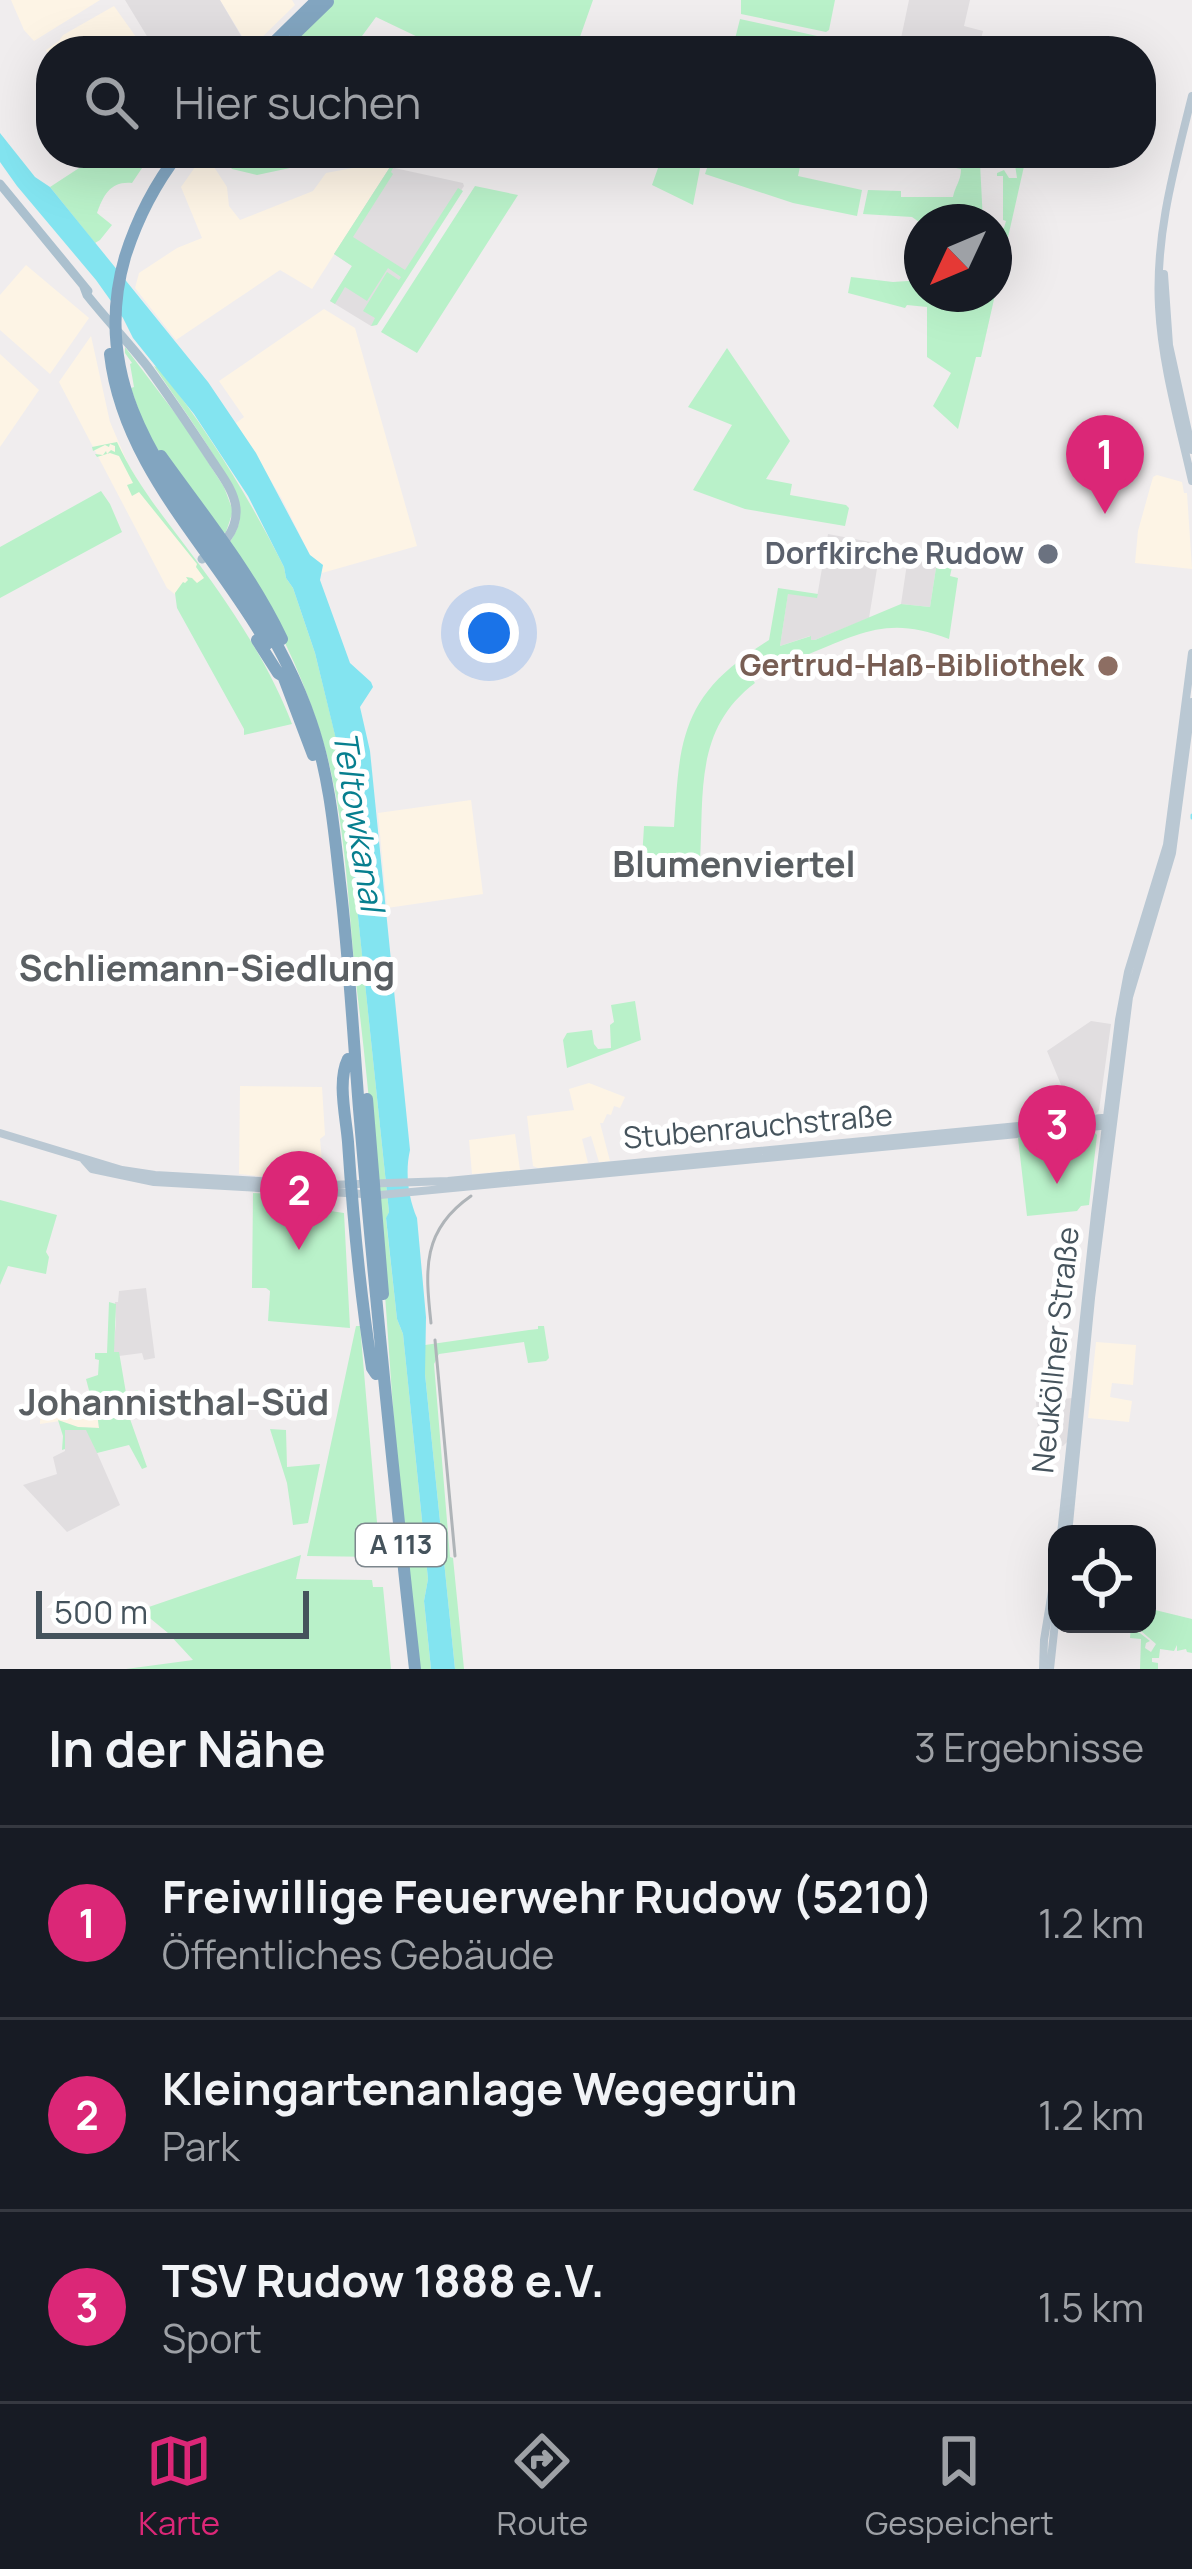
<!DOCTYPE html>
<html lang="de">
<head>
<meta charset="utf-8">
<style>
	body { margin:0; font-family:Manrope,sans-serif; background:#242831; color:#f1f3f6 }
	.controls { position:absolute; right:36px; bottom:36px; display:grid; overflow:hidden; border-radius:24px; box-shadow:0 12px 48px #0002 }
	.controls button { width:108px; height:108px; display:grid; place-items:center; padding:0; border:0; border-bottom:3px solid #363941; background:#171b24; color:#f1f3f6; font:60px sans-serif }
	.compass { position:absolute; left:904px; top:204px; width:108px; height:108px; border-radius:50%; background:#171b24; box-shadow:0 12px 48px #0002; rotate:226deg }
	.scale { position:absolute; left:36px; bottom:30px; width:273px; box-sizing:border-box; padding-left:12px; border:6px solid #45535c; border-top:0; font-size:33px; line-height:42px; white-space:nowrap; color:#45535c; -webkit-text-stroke:9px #fff; paint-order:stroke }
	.you { position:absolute; left:489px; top:633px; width:42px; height:42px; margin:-30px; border:9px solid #fff; border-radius:50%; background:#1a73e8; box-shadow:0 0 0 18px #1a73e833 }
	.badge { display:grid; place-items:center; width:78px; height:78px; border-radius:50%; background:#db2777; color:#fff; font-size:39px; font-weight:700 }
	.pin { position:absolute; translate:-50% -99px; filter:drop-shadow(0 3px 6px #0008) }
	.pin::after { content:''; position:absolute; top:63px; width:42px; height:36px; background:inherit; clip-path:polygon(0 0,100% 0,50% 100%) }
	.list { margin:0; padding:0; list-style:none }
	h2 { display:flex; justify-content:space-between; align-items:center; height:156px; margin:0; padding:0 48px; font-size:51px }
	h2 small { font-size:39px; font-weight:400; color:#9ea1a6 }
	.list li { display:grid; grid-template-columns:78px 1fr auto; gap:36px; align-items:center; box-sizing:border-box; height:192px; padding:0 48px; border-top:3px solid #363941 }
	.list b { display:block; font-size:45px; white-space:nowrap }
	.list p { margin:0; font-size:39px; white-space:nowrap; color:#9ea1a6 }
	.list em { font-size:39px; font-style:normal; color:#9ea1a6 }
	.icon { flex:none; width:66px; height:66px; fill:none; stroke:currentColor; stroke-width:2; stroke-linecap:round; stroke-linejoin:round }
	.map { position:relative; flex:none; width:1192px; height:1669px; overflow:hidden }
	.search { position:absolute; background:#171b24; box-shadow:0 12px 48px #0002; left:36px; right:36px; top:36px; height:132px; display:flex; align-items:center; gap:30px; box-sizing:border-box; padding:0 42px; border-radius:48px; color:#9ea1a6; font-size:45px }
	.sheet { height:732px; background:#171b24 }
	nav { display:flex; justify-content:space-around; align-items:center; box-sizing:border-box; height:168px; border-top:3px solid #363941; background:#171b24; font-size:33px; color:#9ea1a6 }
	nav a { display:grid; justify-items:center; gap:6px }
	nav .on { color:#db2777 }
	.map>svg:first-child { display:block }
</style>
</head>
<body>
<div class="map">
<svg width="1192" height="1669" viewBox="0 0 1192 1669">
	<rect width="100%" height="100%" fill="#f0edee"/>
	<path fill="#fdf4e5" d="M 11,0 L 100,0 L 34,41 L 24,30 Z
		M 220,0 L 292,0 L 295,5 L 250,49 Z
		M 114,6 L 136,37 L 108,51 L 51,51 L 51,61 L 46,50 L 59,41 L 63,35 Z
		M 205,153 L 227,187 L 229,206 L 240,220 L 313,191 L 326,173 L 369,165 L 390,167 L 312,289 L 280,270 L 176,340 L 135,288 L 139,273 L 177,248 L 202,238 L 181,187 Z
		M 26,265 L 89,318 L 50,374 L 0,330 L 0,295 Z
		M 324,309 L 355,328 L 417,546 L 322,573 L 323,565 L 310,555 L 282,499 L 236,423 L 244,417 L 219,381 Z
		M 91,336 L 110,422 L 128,464 L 145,493 L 209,578 L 177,596 L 167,588 L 59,382 Z
		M 0,354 L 39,390 L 0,447 Z
		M 1157,475 L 1182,482 L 1184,493 L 1187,493 L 1192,569 L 1135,563 L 1138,531 L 1153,477 Z
		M 471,800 L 483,894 L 387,908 L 378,813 Z
		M 589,1083 L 625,1097 L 620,1108 L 614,1106 L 611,1115 L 607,1114 L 603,1123 L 600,1123 L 610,1161 L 599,1162 L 591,1136 L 582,1139 L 588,1163 L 538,1168 L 533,1166 L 527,1116 L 574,1110 L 569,1089 Z
		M 240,1086 L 322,1087 L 325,1135 L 320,1139 L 324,1183 L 239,1174 Z
		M 515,1134 L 520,1170 L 472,1174 L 469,1140 Z
		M 1096,1342 L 1136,1345 L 1133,1385 L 1112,1383 L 1110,1397 L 1132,1401 L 1129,1422 L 1088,1418 Z
		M 41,1397 L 95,1397 L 99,1428 L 78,1427 L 60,1421 L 40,1424 Z"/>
	<path fill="#e1dee0" d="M 125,0 L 220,0 L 250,51 L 156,51 Z
		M 909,0 L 970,0 L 964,26 L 983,31 L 978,51 L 935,51 L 900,43 Z
		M 390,167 L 463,183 L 464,186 L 375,325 L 371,326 L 330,301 L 352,266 L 334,254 Z
		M 828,534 L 881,544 L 869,618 L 815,640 L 810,641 L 810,636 L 780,646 L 788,593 L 817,597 Z
		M 909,550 L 938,555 L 930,607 L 901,604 Z
		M 1091,1021 L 1111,1024 L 1099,1110 L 1096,1114 L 1074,1116 L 1047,1051 Z
		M 146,1288 L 155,1358 L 144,1360 L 142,1353 L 119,1356 L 113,1353 L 116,1322 L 115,1302 L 118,1302 L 119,1291 Z
		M 1072,1398 L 1067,1442 L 1063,1446 L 1042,1448 L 1039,1446 L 1036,1402 Z
		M 64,1430 L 87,1430 L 120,1505 L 67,1532 L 23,1485 L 57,1474 L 53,1457 L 65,1451 Z"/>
	<path fill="#b9f1c9" d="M 331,0 L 593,0 L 575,51 L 447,51 L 376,17 L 351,51 L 285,51 L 314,23 Z
		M 741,0 L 835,0 L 829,30 L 826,32 L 741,14 Z
		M 740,19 L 826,38 L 825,51 L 732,51 Z
		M 99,153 L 152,153 L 132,183 C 111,181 104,194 97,213 L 112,225 L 100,240 L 95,243 L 50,187 L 99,155 Z
		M 218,153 L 338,153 L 337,158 L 257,175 L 232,169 Z
		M 619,153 L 703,153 L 693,205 L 652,185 L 658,168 Z
		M 712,153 L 803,153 L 798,176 L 862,190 L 857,216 L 793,203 L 705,174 Z
		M 950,153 L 1027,153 L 981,357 L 976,357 L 958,429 L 933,406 L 951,373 L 927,357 L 927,307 L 907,305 L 905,308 L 848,293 L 851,277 L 893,282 L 922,280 L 922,294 L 994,294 L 994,262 L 999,260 L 994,232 L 1004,228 L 1006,221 L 1003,220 L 1003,176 L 997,176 L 997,173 L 1004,170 L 1009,178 L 1017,178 L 1014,158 L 980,163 L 983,222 L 922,224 L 912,217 L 863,214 L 868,190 L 901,191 L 901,197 L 953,197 C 955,186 961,181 961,169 L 956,168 L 956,162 L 949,162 Z
		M 390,167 L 393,168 L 391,172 L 393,174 L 353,237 L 405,270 L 458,188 L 463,191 L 377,325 L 371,326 L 375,318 L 363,311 L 387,272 L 399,280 L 401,277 L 388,268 L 367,301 L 345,287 L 335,304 L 330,301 L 352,266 L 334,254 Z
		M 475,186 L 518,195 L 417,353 L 381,332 Z
		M 125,347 L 184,425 L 224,487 L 233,511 L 226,532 L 224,533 L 160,453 L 145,429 L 131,388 L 134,387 L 130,364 L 132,363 L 125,353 Z
		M 727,348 L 790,441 L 766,479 L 792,484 L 790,495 L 846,505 L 849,508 L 845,526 L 745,509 L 693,490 L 732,425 L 688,407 Z
		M 154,366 L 159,368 C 210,434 247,494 284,567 L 286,578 L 293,588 L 315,653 L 342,763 L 389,1212 L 386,1219 L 397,1319 L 403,1334 L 428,1579 L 424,1601 L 431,1669 L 420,1669 C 410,1573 397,1476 391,1380 C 382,1250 373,1120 357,991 C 348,910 347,827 325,748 C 303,672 271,610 230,542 C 235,534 240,525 240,515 C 239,483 174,397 154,366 Z
		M 117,442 C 137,486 168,522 196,560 C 233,610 270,666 292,724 L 244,735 L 244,729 L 177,608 L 175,593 L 183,582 L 185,583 L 188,580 L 186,577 L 192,578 L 197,583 L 204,578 L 196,567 L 197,564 L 139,492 L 132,496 L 127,485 L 133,483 L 119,456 L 110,453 L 97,457 L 95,454 L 103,455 L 106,451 L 107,454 L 111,450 L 115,452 L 115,446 L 110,444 L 109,447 L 105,445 L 93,451 L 92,447 Z
		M 101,491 L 110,504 L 122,532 L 0,598 L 0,547 Z
		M 938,555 L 954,558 L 950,576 L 958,578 L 949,639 C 890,616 863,632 809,654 C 793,660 780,665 766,675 L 749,653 L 769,640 L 778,588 L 818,594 L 817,598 L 788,594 L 780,646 L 811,636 L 811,640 L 815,640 L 901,604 L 930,607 Z
		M 739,661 L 755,683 C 694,729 704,793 700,862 L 642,859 L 644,826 L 674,827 C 679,757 678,707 739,661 Z
		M 635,1001 L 641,1040 L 567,1068 L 563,1040 L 567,1033 L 592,1030 L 594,1044 L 598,1049 L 611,1048 L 610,1025 L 614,1022 L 611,1005 Z
		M 1093,1131 L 1097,1135 L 1089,1205 L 1081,1206 L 1077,1211 L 1027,1216 L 1018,1138 Z
		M 253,1193 L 271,1194 L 271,1202 L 344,1213 L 350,1328 L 268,1321 L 270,1291 L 266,1288 L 252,1288 Z
		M 0,1200 L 57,1215 L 46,1252 L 49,1257 L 46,1274 L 8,1266 L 0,1285 Z
		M 109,1302 L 116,1304 L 114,1352 L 119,1352 L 126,1393 L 138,1390 L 139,1394 L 127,1398 L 124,1402 L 147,1467 L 142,1469 L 129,1445 L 97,1453 L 86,1430 L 65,1430 L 65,1449 L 62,1450 L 63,1436 L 58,1420 L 78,1427 L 99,1428 L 95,1398 L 91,1398 L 86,1379 L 98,1375 L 99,1360 L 95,1359 L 95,1353 L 107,1353 Z
		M 356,1326 L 360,1326 L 380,1557 L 307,1556 Z
		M 538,1326 L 544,1326 L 549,1358 L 546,1361 L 528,1363 L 524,1342 L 439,1354 L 434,1364 L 450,1557 L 453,1558 L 464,1669 L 455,1669 L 425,1374 L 425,1345 L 529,1330 L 538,1329 Z
		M 270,1429 L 286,1430 L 287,1467 L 320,1464 L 308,1523 L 293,1525 L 287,1483 Z
		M 301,1555 L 296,1579 L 372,1580 L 373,1587 L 383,1587 L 391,1669 L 126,1669 L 193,1660 L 168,1633 L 140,1610 Z
		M 1147,1608 L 1192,1619 L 1192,1653 L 1187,1652 L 1186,1649 L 1177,1651 L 1177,1645 L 1174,1651 L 1160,1649 L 1159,1658 L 1152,1658 L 1152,1662 L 1158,1663 L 1158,1669 L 1140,1669 L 1141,1639 L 1130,1638 L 1131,1626 L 1150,1641 L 1146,1643 L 1145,1648 L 1151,1652 L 1156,1644 L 1133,1624 L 1147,1624 Z"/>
	<path fill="#83e4f0" d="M 0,133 L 35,177 L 50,187 L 208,382 L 256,453 L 310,555 L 323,565 L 320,580 L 350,663 L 371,682 L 373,687 L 360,707 L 370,751 L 410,1150 C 405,1172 408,1197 417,1218 L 426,1317 L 425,1374 L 455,1669 L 431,1669 L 424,1601 L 428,1579 L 403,1334 L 397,1319 L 386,1218 L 389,1212 L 342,764 L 315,653 L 293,588 L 286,578 L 284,567 L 248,496 L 194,414 L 133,338 L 123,318 L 96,280 L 17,186 L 0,162 Z"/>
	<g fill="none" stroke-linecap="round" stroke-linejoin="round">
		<path stroke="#83e4f0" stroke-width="3" d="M 1192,818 L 1192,815"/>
		<path stroke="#bac8d3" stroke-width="8" d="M 1192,96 C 1175,165 1155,234 1159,307 C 1162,365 1179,423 1192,481
			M 1164,274 L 1169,345 L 1192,450
			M 0,1133 L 122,1170 L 155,1175 L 329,1185 L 448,1181 L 1112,1117
			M 84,1160 L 92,1169 L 154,1182 L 380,1195 L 1111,1125
			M 1061,1534 L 1095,1214 L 1119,1020 L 1128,972 L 1167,845 L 1192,653
			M 1068,1534 L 1091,1298 L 1129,997 L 1172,853 L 1192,702
			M 1043,1669 L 1044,1640 L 1057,1561
			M 1050,1669 L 1057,1604"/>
		<path stroke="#abc0ce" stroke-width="9" d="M 0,184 L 88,291
			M 84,287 L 87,295 C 106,319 128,342 147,366 C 169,396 190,427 211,459 C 220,473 234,490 236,508 C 238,531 221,549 202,559"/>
		<path stroke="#82a5c0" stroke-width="12" d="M 295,34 L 328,2
			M 265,51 L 317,0
			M 179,153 C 155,184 137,219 125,257 C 85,395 177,487 246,593 C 272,633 296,677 311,722 C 329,774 334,828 340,883 C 349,958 353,1033 359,1109 C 375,1296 394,1482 415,1669
			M 110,354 C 123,468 213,549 267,644
			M 161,456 C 204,516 250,572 282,639
			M 257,640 L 278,673 L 283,676
			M 282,673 L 313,755
			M 348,1059 C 337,1081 346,1117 348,1142 C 353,1218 360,1293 372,1368 L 376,1374
			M 367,1099 L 383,1294"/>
		<path stroke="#afb4b8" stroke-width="3" d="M 431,1323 C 425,1269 422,1230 471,1196
			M 435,1340 L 455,1556"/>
	</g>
	<circle fill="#6b7280" stroke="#fff" stroke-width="4.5" cx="1048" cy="554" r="12"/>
	<circle fill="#8d6e63" stroke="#fff" stroke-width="4.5" cx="1108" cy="666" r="12"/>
	<g text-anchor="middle" stroke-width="10" stroke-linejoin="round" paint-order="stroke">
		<rect fill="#fff" stroke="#7d878d" stroke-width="3" x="356" y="1524" width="90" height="42" rx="9"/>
		<g font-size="27" font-weight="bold" fill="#45535c">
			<text x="401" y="1554">A 113</text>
		</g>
		<g font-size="30" font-weight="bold" fill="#5b616d" stroke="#fff" text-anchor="end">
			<text x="1024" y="564">Dorfkirche Rudow</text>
		</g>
		<g font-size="30" font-weight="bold" fill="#785e54" stroke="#fff" text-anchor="end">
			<text x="1084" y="676">Gertrud-Haß-Bibliothek</text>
		</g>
		<g font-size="30" fill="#45535c" stroke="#fff">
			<text transform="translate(758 1127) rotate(-5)" y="10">Stubenrauchstraße</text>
			<text transform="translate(1056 1350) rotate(-84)" y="10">Neuköllner Straße</text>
		</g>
		<g font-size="33" font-style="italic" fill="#077f8f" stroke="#fff">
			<text transform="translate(359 821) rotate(81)" y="12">Teltowkanal</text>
		</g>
		<g font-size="36" font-weight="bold" fill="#5a5f63" stroke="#fff">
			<text x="734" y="877">Blumenviertel</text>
			<text x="207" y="981">Schliemann-Siedlung</text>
			<text x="174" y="1415">Johannisthal-Süd</text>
		</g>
	</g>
</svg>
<div class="controls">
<button><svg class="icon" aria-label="locate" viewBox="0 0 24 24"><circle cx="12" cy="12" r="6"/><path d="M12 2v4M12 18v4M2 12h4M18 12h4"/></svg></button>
</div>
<svg class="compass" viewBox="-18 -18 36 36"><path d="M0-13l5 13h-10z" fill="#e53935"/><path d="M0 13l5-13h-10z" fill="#9ea1a6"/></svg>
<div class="scale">500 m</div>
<div class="you"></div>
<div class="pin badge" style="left:1105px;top:514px">1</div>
<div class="pin badge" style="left:299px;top:1250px">2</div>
<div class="pin badge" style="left:1057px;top:1184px">3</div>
<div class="search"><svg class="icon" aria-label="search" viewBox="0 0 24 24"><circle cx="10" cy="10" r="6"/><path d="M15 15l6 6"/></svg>Hier suchen</div>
</div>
<section class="sheet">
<h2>In der Nähe<small>3 Ergebnisse</small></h2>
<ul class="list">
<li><span class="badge">1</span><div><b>Freiwillige Feuerwehr Rudow (5210)</b><p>Öffentliches Gebäude</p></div><em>1.2 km</em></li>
<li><span class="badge">2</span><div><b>Kleingartenanlage Wegegrün</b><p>Park</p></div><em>1.2 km</em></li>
<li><span class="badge">3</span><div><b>TSV Rudow 1888 e.V.</b><p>Sport</p></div><em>1.5 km</em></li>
</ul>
</section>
<nav>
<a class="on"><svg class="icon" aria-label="map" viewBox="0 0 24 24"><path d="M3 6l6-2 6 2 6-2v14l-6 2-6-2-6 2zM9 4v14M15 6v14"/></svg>Karte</a>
<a><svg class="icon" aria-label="directions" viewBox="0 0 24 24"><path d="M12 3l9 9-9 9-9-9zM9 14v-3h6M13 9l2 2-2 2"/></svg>Route</a>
<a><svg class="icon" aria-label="saved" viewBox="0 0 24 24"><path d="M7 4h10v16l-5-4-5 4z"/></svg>Gespeichert</a>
</nav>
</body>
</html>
